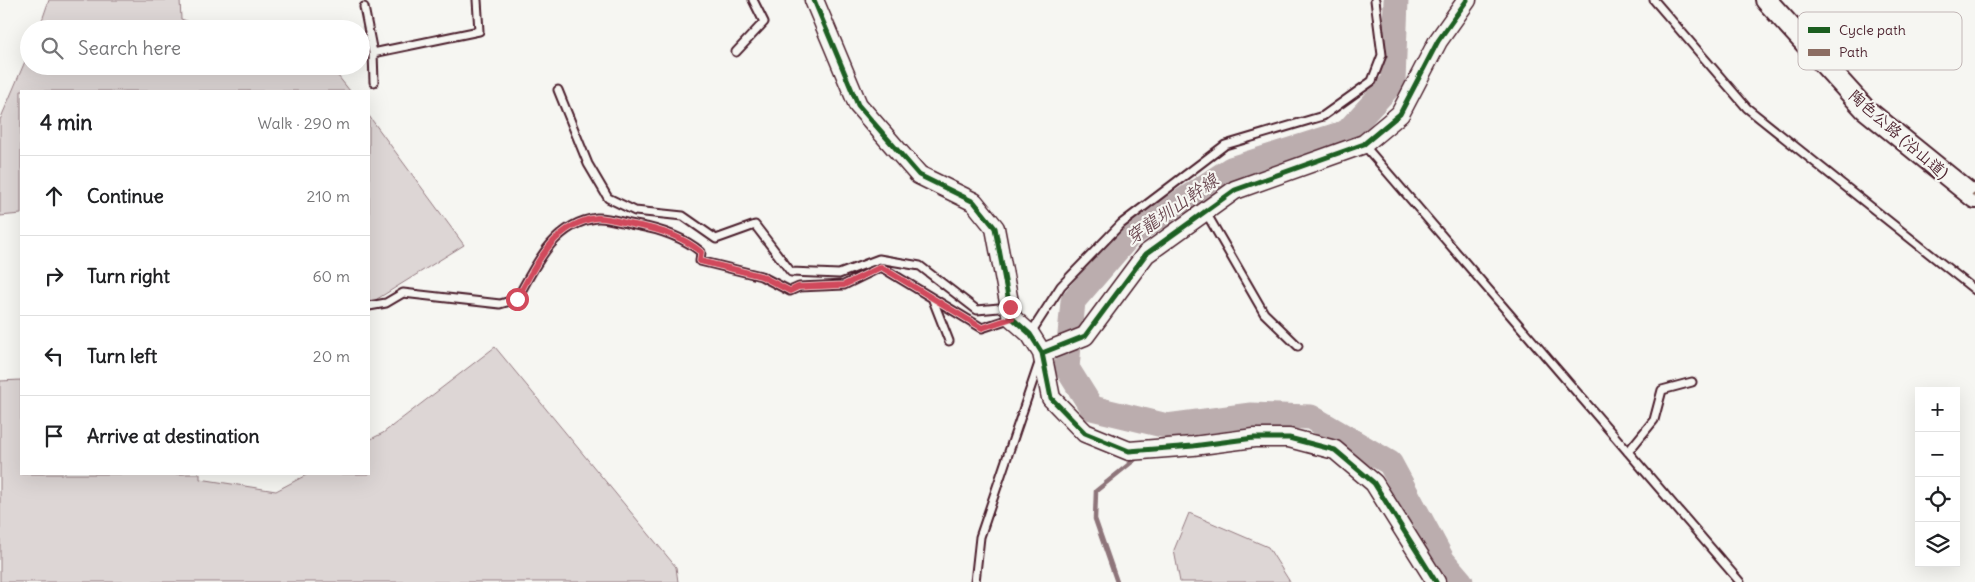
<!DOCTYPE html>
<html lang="en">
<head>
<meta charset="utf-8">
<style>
	body { margin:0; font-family:Delius,"LXGW WenKai TC",sans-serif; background:#f2f2f2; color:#202124 }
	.controls { position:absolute; right:15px; bottom:15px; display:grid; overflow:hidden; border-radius:0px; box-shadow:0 5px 20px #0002 }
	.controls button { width:45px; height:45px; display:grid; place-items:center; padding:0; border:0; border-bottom:1px solid #e0e0e0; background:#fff; color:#202124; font:25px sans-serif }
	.stop { position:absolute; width:15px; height:15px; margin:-11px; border:4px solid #d1495b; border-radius:50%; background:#fff }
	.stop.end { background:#d1495b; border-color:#fff; box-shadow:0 1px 5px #0008 }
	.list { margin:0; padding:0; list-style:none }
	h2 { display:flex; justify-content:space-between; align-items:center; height:65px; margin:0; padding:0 20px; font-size:21px }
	h2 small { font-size:16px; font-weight:400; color:#757577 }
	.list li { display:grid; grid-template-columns:32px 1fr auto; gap:15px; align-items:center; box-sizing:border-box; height:80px; padding:0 20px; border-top:1px solid #e0e0e0 }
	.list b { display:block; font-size:19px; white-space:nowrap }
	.list em { font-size:16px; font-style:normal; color:#757577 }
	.icon { flex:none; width:28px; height:28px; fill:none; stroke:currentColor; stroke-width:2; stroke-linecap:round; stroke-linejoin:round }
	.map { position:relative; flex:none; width:1975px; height:582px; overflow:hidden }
	.search { position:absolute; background:#fff; box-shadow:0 5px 20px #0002; left:20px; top:20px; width:350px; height:55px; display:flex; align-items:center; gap:12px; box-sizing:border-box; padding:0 18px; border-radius:28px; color:#757577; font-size:19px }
	.panel { position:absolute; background:#fff; box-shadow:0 5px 20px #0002; left:20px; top:90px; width:350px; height:385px; border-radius:0px }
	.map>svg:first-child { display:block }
</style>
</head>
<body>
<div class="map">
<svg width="1975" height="582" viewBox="0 0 1975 582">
	<rect width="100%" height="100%" fill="#f6f6f2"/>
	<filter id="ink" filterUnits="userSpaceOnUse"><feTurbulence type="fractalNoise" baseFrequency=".02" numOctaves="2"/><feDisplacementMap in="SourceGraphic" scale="10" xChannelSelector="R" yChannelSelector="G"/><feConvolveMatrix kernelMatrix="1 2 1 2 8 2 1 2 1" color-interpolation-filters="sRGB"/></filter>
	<g filter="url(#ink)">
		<path fill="#ddd6d5" stroke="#947a80" d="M 49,0 L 180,0 L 181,19 L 209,29 L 39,29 Z
			M 29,52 L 29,66 L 312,66 L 338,76 L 350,91 L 21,91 L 21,214 L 0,216 L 0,120 Z
			M 369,116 L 464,245 L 369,304 Z
			M 495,347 L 676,567 L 678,582 L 0,582 L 0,381 L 21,380 L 21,474 L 200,474 L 200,479 L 276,491 L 308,474 L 369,474 L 369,440 L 383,433 Z
			M 1189,513 L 1268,547 L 1290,582 L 1180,582 L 1174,550 Z"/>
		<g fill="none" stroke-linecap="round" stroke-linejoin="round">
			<path stroke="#8e747a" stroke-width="4.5" d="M 1161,442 L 1190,423
				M 1117,582 L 1095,519 L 1096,491 L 1138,457"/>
			<path stroke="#bbadae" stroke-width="25" d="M 1396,0 L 1393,82 L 1347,132 L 1231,169 L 1129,236 L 1073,301 L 1067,368 L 1092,408 L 1167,426 L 1251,415 L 1311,417 L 1390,463 L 1443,561 L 1461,582"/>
			<g stroke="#4a1f2b" stroke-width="11">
				<path id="service" d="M 1654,0 L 1747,108 L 1975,290
					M 364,7 L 373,53 L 479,31 L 477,0
					M 736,52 L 764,22 L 753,0
					M 373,53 L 374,82
					M 558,90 L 588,164 L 608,198 L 635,211 L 683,216 L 716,239 L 755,225 L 791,272 L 839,274 L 879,259 L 920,266 L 977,310 L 1010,307
					M 1364,145 L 1740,582
					M 1205,211 L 1264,313 L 1298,346
					M 933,300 L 949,341
					M 369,306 L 386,303 L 403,293 L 500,304 L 517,299 C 535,266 554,223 597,218 C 608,217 623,223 635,225 C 659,229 682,236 701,252 L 700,261 L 761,276 L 790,291 L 799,287 L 844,285 L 881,267 L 982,328 L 1012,318
					M 1030,334 L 1061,286 L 1121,224 L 1225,145 L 1323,116 L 1372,81 L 1382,55 L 1375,0
					M 1628,452 L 1654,420 L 1662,390 L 1692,382
					M 975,582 L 980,537 L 1039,363"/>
			</g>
			<g stroke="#4a1f2b" stroke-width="21">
				<path id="tertiary" d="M 814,0 L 858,105 L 919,175 L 974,202 L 995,228 L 1012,318 L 1030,334 L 1042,353 L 1051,398 L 1085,433 L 1129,451 L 1193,446 L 1254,438 L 1289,438 L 1335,450 L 1374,483 L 1436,582
					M 1042,353 L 1085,336 L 1146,254 L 1235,190 L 1364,144 L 1400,114 L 1438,41 L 1467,0"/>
			</g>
			<g stroke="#4a1f2b" stroke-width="24">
				<path id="secondary" d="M 1766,0 L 1865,109 L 1975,198"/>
			</g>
			<use href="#service" stroke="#f6f6f2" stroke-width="7"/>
			<use href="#tertiary" stroke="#f6f6f2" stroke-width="18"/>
			<use href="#secondary" stroke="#f6f6f2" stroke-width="20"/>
			<path stroke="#8d6e63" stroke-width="4" stroke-dasharray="8 4" stroke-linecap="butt" d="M 1973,196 L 1975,194"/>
			<g stroke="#f6f6f2" stroke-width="8">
				<path id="cycleway" d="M 814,0 L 858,105 L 919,175 L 974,202 L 995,228 L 1012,318 L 1030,334 L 1042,353 L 1051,398 L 1085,433 L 1129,451 L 1193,446 L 1254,438 L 1289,438 L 1335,450 L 1374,483 L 1436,582
					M 1042,353 L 1085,336 L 1146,254 L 1235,190 L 1364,144 L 1400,114 L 1438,41 L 1467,0"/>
			</g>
			<use href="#cycleway" stroke="#1b5e20" stroke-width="5"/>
		</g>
	</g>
	<g fill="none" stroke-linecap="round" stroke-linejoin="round" filter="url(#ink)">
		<path stroke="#d1495b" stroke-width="6" d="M 517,299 C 535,266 554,223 597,218 C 608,217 623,223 635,225 C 659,229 682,236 701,252 L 700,261 L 761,276 L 790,291 L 798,287 L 844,285 L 881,267 L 982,328 L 1012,318 L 1010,307"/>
	</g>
	<g text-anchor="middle" stroke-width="4.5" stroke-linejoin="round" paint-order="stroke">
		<g font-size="16" fill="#4a1f2b" stroke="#f6f6f2">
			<text transform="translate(1899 134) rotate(41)" y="6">陶色公路 (沿山道)</text>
		</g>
		<g font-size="18" font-style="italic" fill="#6c4a52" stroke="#f6f6f2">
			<text transform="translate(1172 209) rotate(-35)" y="6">穿龍圳山幹線</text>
		</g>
	</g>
	<rect x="1798" y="12" width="164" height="58" rx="8" fill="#f6f6f2" stroke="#c2b6b6" stroke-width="1"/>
	<rect x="1808" y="27" width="22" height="6" fill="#1b5e20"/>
	<rect x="1808" y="49" width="22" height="7" fill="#8d6e63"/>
	<g font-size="14" fill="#4a1f2b">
		<text x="1839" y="35">Cycle path</text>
		<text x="1839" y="57">Path</text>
	</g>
</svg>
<div class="controls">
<button>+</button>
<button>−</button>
<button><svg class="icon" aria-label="locate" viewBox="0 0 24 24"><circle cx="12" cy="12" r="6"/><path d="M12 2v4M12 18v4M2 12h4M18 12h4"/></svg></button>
<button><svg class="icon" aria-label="layers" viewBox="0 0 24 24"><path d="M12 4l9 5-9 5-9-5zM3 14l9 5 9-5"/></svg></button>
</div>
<div class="stop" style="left:517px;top:299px"></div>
<div class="stop end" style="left:1010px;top:307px"></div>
<div class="search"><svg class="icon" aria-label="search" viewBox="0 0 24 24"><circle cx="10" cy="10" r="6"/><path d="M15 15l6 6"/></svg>Search here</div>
<section class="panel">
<h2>4 min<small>Walk · 290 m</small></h2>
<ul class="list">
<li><svg class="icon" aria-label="ahead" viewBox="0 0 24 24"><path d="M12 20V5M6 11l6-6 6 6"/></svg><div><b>Continue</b></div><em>210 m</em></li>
<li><svg class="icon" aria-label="right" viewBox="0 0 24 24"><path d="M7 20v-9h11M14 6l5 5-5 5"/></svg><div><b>Turn right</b></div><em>60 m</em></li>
<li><svg class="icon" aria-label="left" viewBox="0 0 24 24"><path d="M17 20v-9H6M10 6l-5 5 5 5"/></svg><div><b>Turn left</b></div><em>20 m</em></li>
<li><svg class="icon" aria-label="arrive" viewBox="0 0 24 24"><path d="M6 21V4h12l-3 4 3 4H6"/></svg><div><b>Arrive at destination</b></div></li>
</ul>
</section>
</div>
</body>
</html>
